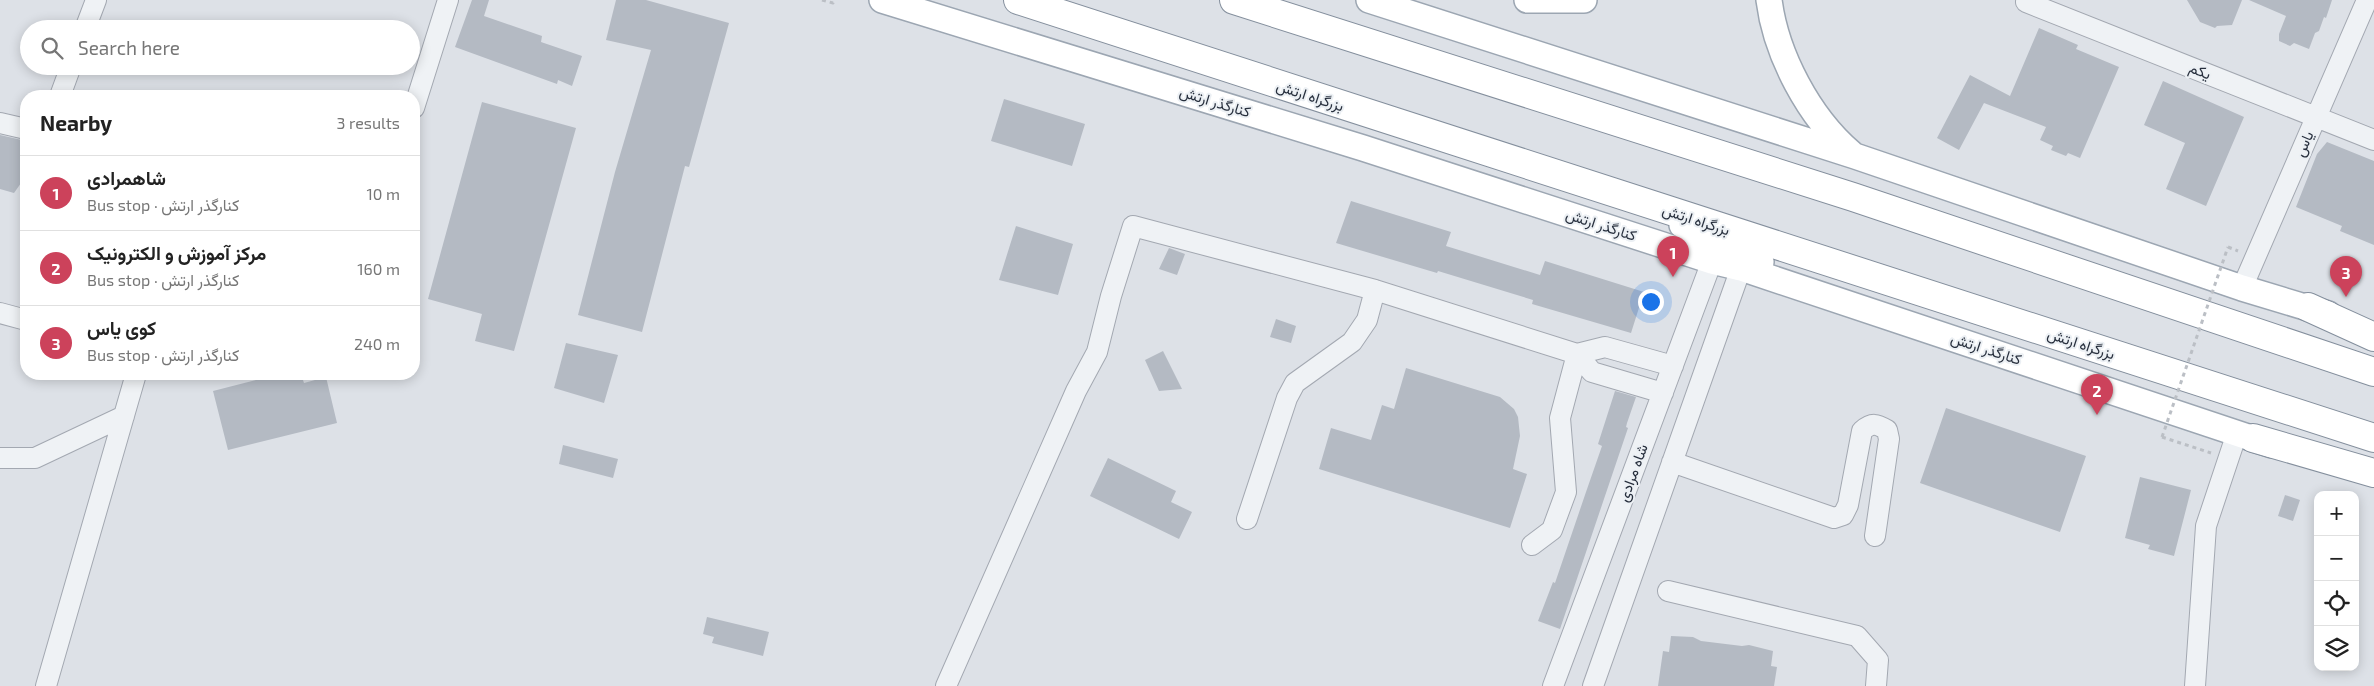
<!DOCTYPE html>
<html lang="en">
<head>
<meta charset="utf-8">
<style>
	body { margin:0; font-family:"Exo 2",Vazirmatn,sans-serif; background:#f6f6f6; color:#222 }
	.controls { position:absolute; right:15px; bottom:15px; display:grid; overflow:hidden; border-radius:10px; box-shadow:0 2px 12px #0003 }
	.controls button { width:45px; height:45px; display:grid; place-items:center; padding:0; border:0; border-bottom:1px solid #e0e0e0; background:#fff; color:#222; font:25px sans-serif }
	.you { position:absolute; left:1650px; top:301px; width:18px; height:18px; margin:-12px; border:4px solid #fff; border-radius:50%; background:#1a73e8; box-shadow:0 0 0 8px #1a73e833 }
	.badge { display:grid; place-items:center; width:32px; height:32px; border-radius:50%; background:#cc425b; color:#fff; font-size:16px; font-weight:700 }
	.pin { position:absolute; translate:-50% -41px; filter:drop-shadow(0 1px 2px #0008) }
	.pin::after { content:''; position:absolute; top:26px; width:18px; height:15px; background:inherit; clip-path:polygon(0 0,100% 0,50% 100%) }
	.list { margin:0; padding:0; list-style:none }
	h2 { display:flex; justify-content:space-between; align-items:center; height:65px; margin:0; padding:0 20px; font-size:21px }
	h2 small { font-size:16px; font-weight:400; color:#767676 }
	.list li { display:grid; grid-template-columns:32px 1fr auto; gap:15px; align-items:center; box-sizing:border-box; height:75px; padding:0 20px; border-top:1px solid #e0e0e0 }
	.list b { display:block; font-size:19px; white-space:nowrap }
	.list p { margin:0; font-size:16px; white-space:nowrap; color:#767676 }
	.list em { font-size:16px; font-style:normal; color:#767676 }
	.icon { flex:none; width:28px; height:28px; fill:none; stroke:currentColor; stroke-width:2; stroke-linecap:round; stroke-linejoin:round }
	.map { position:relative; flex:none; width:2374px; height:686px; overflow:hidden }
	.search { position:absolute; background:#fff; box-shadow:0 2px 12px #0003; left:20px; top:20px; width:400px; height:55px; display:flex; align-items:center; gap:12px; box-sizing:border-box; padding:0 18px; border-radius:28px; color:#767676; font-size:19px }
	.panel { position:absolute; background:#fff; box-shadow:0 2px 12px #0003; left:20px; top:90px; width:400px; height:290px; border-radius:20px }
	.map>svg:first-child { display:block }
</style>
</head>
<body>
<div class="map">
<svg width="2374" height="686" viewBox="0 0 2374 686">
	<rect width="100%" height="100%" fill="#dde1e7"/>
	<path fill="#b4bac3" d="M 472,0 L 489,0 L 484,16 L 542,36 L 541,42 L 582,56 L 572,86 L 558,80 L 557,84 L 455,47 Z
		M 616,0 L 646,0 L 729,23 L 689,167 L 685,166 L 642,332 L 578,315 L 615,172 L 651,50 L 606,40 Z
		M 2187,0 L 2242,0 L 2232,25 L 2217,26 L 2215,28 L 2200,22 Z
		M 2249,0 L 2332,0 L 2326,18 L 2324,17 L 2319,31 L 2315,33 L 2309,49 L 2294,43 L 2290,46 L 2279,41 L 2279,34 L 2286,16 Z
		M 2039,28 L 2078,45 L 2076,49 L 2119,67 L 2080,158 L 2068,153 L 2066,156 L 2051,150 L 2053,146 L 2040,140 L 2046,127 L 1984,103 L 1959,150 L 1937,138 L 1970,75 L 2010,96 Z
		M 2163,81 L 2244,117 L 2206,206 L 2166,189 L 2185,143 L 2144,125 Z
		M 1004,99 L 1085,124 L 1072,166 L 991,141 Z
		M 482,102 L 576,128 L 514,351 L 475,341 L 482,314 L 428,299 Z
		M 0,135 L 26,141 L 26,176 L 14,193 L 0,189 Z
		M 2327,142 L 2374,161 L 2374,245 L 2340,231 L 2342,226 L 2296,207 L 2317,154 Z
		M 1351,201 L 1451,232 L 1446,246 L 1540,275 L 1545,261 L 1644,292 L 1631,333 L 1532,304 L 1533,300 L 1438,271 L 1437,273 L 1336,243 Z
		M 1016,226 L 1073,244 L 1058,295 L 999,280 Z
		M 1169,248 L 1185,254 L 1177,275 L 1159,269 Z
		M 1276,319 L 1296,326 L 1291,343 L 1270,337 Z
		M 566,343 L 618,355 L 604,403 L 554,388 Z
		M 1163,351 L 1182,389 L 1159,391 L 1145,360 Z
		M 1406,368 L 1500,397 L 1514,409 L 1518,417 L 1520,436 L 1513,469 L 1527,474 L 1510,528 L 1319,469 L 1331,428 L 1371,440 L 1382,405 L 1394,409 Z
		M 259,374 L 301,374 L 304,383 L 326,377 L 337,423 L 228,450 L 213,391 L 260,379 Z
		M 1615,391 L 1636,397 L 1627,423 L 1626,427 L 1628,428 L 1560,629 L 1538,621 L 1553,582 L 1555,583 L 1586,492 L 1602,446 L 1598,444 Z
		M 1946,408 L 2086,456 L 2060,532 L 1920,483 Z
		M 563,445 L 618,459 L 613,478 L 559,464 Z
		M 1108,458 L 1176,491 L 1171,502 L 1192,512 L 1179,539 L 1090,496 Z
		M 2140,477 L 2191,490 L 2174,556 L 2148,549 L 2150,545 L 2125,538 Z
		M 2285,495 L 2300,500 L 2293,521 L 2278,516 Z
		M 707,617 L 769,632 L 763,656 L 712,643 L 714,637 L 703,634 Z
		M 1671,636 L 1693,637 L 1701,641 L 1742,646 L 1749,645 L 1773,651 L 1771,666 L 1777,667 L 1774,686 L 1658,686 L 1663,651 L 1669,652 Z"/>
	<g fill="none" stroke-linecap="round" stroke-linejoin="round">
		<g stroke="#a3a8b1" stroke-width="22">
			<path id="minor" d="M 2026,2 L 2374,140
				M 85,29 L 96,0
				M 60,96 L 71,66
				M 414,108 L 448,0
				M 0,123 L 26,129
				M 2242,288 L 2367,0
				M 0,313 L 26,320
				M 1577,354 L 1592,372 L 1663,393
				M 0,458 L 35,458 L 124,416
				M 1672,462 L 1834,518 L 1843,515 L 1848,505 L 1862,431 C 1872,422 1877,424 1887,430 L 1889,439 L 1875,536
				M 1247,519 L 1287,398 L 1295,383 L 1352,342 L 1367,320 L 1375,290
				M 1532,545 L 1552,530 L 1566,492 L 1560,418 L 1577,354
				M 1668,591 L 1857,636 L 1878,660 L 1876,686
				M 46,686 L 136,374
				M 946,686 L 1076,391 L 1097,352 L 1111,296 L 1133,226 L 1375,290 L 1577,354 L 1605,347 L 1673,366
				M 1553,686 L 1712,261
				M 1593,686 L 1741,268
				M 2195,686 L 2206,526 L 2237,433"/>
		</g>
		<g stroke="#9ca6b2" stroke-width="28">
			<path id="major" d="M 882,0 L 1363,148 L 1712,261 L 1741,268 L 2272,445
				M 1369,0 L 1855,156 L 2242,288 L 2328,314
				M 1527,0 L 1584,0
				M 1769,0 C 1776,55 1809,117 1851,153
				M 1682,225 L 1761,262"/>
		</g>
		<g stroke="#848f9d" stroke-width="30">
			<path id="highway" d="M 1018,0 L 2374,438
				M 1234,0 L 1853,197 L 2374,372
				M 2308,307 L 2374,337
				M 2253,438 L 2374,473"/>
		</g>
		<path stroke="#bbbfc5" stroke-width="3" stroke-dasharray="4 4" stroke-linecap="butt" d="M 822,0 L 833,3 L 834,0
			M 2228,247 L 2238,251
			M 2162,437 L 2211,453"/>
		<use href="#minor" stroke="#eff2f5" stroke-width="20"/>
		<use href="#major" stroke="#fff" stroke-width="25"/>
		<use href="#highway" stroke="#fff" stroke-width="28"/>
		<path stroke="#bbbfc5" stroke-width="3" stroke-dasharray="4 4" stroke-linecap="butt" d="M 2162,437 L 2228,247"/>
	</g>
	<g text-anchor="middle" stroke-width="4" stroke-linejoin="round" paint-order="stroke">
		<g font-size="15" fill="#272f3d" stroke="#ecf0f4">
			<text transform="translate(2200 71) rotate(22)" y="5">یکم</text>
			<text transform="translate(1310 96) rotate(18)" y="5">بزرگراه ارتش</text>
			<text transform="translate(1215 102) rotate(17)" y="5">کنارگذر ارتش</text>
			<text transform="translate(2304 144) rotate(-67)" y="5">یاس</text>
			<text transform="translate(1696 220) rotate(18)" y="5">بزرگراه ارتش</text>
			<text transform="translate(1601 225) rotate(18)" y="5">کنارگذر ارتش</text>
			<text transform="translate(2081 344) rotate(18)" y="5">بزرگراه ارتش</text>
			<text transform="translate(1986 349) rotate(18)" y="5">کنارگذر ارتش</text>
			<text transform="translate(1633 473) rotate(-70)" y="5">شاه مرادی</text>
		</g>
	</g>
</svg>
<div class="controls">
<button>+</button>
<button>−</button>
<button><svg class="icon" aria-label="locate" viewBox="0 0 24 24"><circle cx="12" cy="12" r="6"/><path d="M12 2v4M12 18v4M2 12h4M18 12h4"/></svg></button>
<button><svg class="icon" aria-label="layers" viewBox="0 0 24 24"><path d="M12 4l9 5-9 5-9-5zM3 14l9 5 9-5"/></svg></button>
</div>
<div class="you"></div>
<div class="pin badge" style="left:1673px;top:277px">1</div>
<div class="pin badge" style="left:2097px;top:415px">2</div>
<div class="pin badge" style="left:2346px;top:297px">3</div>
<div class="search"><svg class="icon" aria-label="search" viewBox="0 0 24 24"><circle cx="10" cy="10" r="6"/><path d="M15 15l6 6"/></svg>Search here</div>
<section class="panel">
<h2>Nearby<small>3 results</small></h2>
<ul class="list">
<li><span class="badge">1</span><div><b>شاهمرادی</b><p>Bus stop · کنارگذر ارتش</p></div><em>10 m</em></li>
<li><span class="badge">2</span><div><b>مرکز آموزش و الکترونیک</b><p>Bus stop · کنارگذر ارتش</p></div><em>160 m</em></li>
<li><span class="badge">3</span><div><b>کوی یاس</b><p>Bus stop · کنارگذر ارتش</p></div><em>240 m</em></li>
</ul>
</section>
</div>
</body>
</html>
